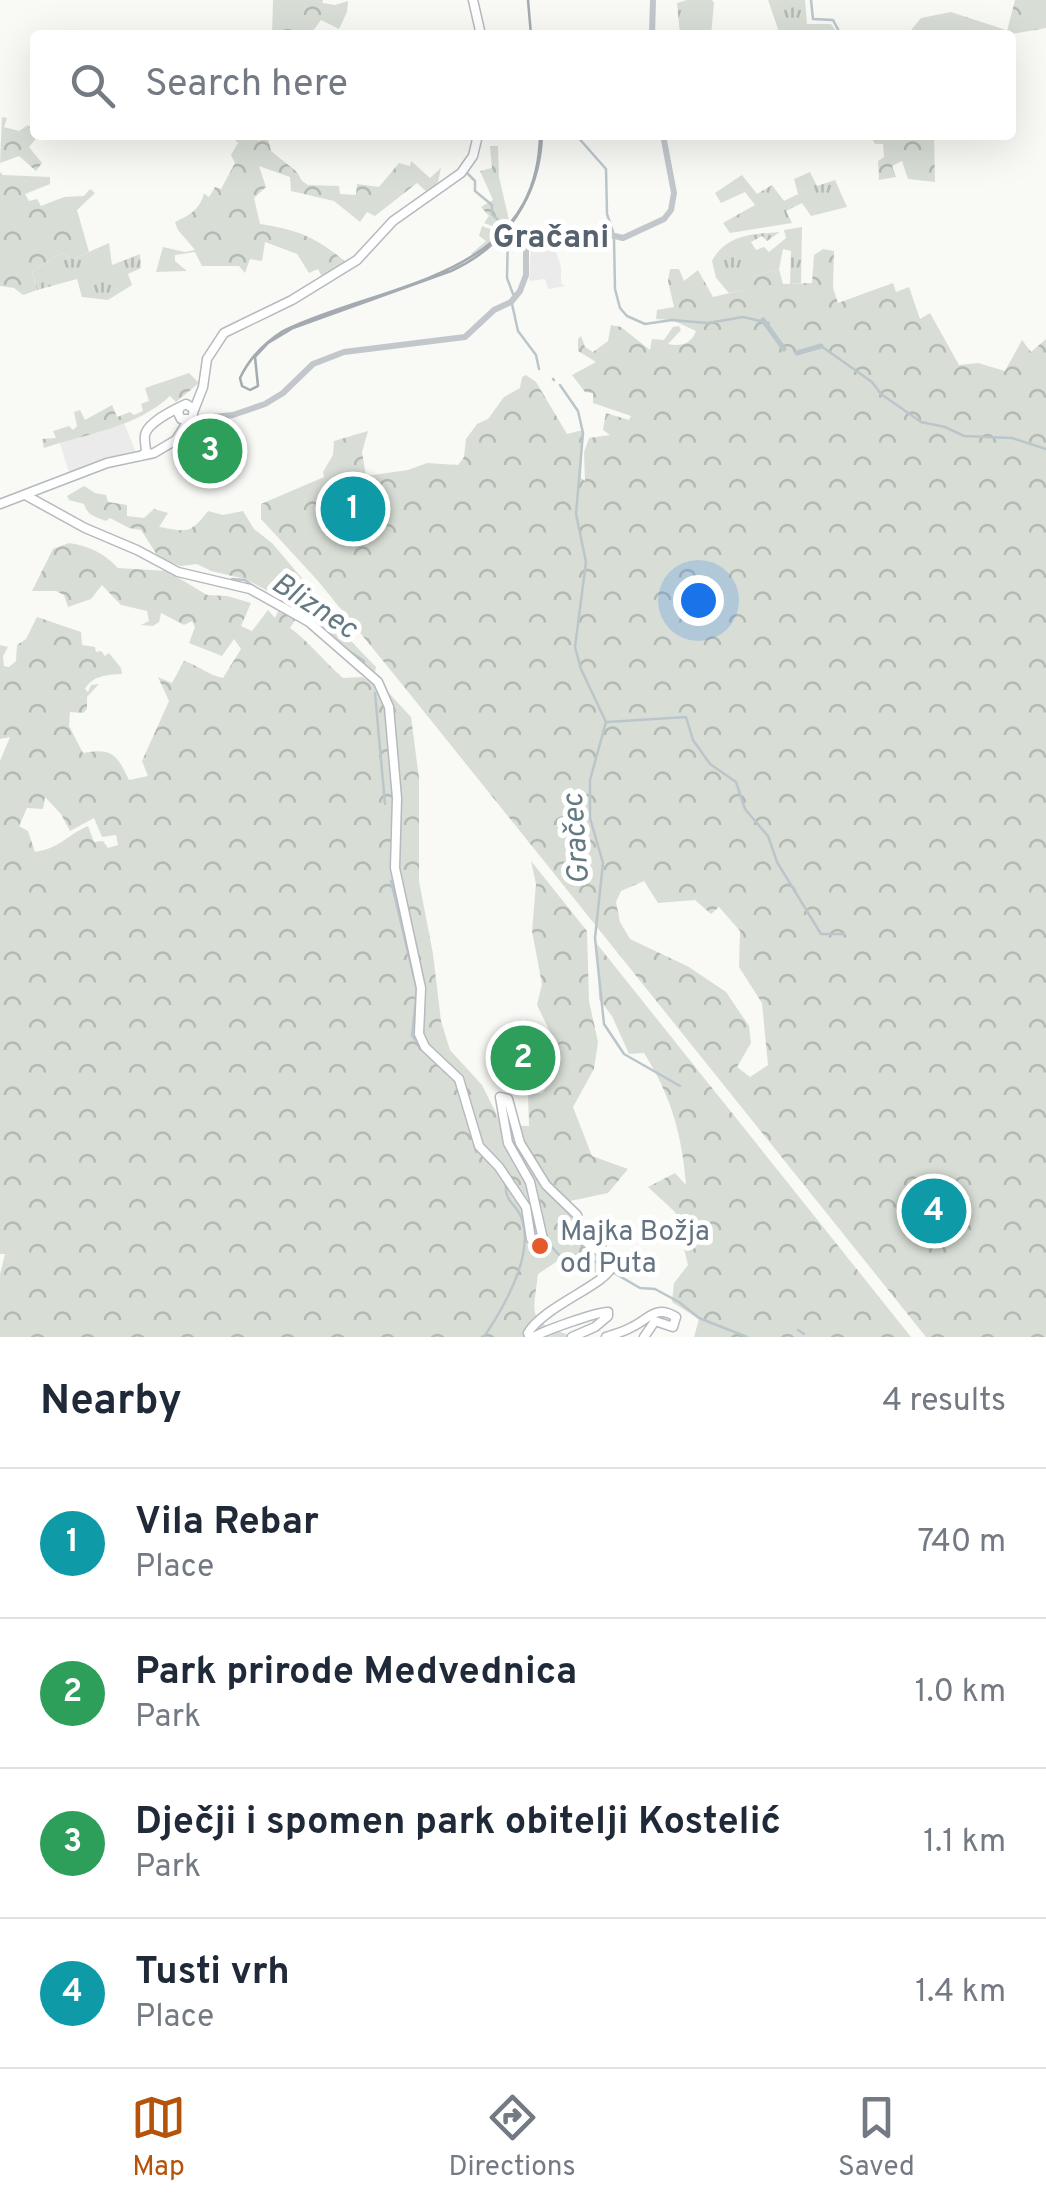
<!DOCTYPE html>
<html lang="en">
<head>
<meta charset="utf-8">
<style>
	body { margin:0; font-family:Overpass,sans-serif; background:#f2f2f3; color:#1f2937 }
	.you { position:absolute; left:698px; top:600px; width:35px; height:35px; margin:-25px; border:8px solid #fff; border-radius:50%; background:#1a73e8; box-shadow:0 0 0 15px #1a73e833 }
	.badge { display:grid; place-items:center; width:65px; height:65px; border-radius:50%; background:#b45309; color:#fff; font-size:32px; font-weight:700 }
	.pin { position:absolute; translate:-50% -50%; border:5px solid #fff; box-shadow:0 2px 10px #0006 }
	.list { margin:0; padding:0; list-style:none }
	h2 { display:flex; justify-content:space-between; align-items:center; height:130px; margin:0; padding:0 40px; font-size:42px }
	h2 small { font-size:32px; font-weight:400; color:#747a83 }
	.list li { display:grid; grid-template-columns:65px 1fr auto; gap:30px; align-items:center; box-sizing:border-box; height:150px; padding:0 40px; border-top:2px solid #e0e1e3 }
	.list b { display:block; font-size:38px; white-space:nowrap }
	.list p { margin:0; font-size:32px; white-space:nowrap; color:#747a83 }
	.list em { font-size:32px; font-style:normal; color:#747a83 }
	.icon { flex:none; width:55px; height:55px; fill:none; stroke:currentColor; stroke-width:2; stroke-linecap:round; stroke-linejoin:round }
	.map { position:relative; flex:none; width:1046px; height:1337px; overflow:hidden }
	.search { position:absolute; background:#fff; box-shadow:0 10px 40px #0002; left:30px; right:30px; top:30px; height:110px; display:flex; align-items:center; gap:25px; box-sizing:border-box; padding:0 35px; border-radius:10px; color:#747a83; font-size:38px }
	.sheet { height:730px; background:#fff }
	nav { display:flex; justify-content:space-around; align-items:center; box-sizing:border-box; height:140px; border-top:2px solid #e0e1e3; background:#fff; font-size:28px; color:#747a83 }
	nav a { display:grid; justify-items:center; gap:5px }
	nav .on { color:#b45309 }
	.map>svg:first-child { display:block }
</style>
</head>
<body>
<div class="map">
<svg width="1046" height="1337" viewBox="0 0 1046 1337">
	<defs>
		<pattern id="grass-tufts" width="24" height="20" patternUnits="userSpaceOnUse" patternTransform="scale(2.5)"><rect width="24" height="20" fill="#d8ded6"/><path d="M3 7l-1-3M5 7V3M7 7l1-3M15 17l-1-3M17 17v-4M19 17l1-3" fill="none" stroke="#b3b9b3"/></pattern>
		<pattern id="forest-crowns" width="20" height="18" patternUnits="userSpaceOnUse" patternTransform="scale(2.5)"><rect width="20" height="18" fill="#d8ded6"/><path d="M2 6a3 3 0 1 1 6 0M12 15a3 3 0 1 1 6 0" fill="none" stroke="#b3b9b3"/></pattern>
	</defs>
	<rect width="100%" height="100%" fill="#f9f9f6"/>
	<path fill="#eaebea" d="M 551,236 L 561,267 L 561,283 L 565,286 L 548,289 L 545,279 L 529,281 L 531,247 L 544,237 Z
		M 124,423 L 137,455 L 70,476 L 60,443 Z"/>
	<path fill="url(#grass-tufts)" d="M 687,0 L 712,0 L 714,3 L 711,35 L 680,34 L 677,3 Z
		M 768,0 L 805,0 L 807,24 L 831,24 L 839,35 L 780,35 Z
		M 951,12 L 1006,30 L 1006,35 L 907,35 L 921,18 Z
		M 810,172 L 817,186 L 835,180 L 847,207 L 811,216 L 802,203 L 786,211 L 792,223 L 730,233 L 723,223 L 755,205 L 745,192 L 721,203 L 715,193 L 742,175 L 757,194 L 772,185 L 784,201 L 798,194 L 794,179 Z
		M 802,227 L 801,283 L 790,284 L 791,251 L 783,249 L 779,269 L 754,276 L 748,289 L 729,293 L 716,278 L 712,261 C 726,234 753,234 780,232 L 767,241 L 762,236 L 751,242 L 756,250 L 764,247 L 769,252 L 786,238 L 784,230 Z
		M 109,243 L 112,265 L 140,254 L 141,268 L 128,274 L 132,285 L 108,300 L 82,297 L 77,279 L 37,290 L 32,271 L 62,253 L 73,259 Z"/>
	<path fill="url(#forest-crowns)" fill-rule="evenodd" d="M 273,0 L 323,0 L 322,3 L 335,5 L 348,1 L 347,12 L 339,29 L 321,20 L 310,35 L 272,35 Z
		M 1015,0 L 1046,0 L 1046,28 L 1006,35 Z
		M 2,117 L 7,118 L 4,127 L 19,131 L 28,125 L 38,136 L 29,147 L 42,163 L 36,171 L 19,156 L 0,163 Z
		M 234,135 L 251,135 L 259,141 L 267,135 L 271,151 L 297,172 L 302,181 L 308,185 L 339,186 L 340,194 L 356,195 L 357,184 L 379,187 L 399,163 L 410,166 L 411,161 L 430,178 L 441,168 L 438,182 L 428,193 L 417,183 L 375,216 L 367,212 L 360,222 L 334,201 L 291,191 L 290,177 L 259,166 L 266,187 L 254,198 L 260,224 C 299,230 318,238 348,264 L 323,279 L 318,269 L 309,273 L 297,254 L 265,242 L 262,261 L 250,259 L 245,273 L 239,266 L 202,266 L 195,252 L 175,255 L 175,261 L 187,271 L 156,272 L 163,247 L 185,252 L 195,250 L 178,230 L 175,222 C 190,215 199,210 204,194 L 209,197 L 215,187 L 221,189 L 235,163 L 231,155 L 238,143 L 232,137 Z
		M 870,135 L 934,135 L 935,182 L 908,179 L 902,161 L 892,166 L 896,177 L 879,180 L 878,161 L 884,157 L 883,144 L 875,144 Z
		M 490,146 L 498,146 L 499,177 L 509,220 L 488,245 L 474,256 L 471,254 L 486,241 L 479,236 L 482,226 L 490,229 L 495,227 L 484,223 L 489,216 L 481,207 L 493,200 L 480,171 L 492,168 Z
		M 0,172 L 3,175 L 50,177 L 50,184 L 25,194 L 29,201 L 37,199 L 41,206 L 64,197 L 84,196 L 90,189 L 95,193 L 77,210 L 89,252 L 73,259 L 62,253 L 32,271 L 37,290 L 23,295 L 14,288 L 0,286 Z
		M 823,249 L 834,251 L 833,288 L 838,303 L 893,283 L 896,292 L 909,287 L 920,319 L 930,313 L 959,365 L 978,363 L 1005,371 L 1022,340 L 1031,352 L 1046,339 L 1046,1337 L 926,1337 L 401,683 L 318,581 L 261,519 L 261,504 L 324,477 L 323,472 L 333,455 L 334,441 L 368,431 L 362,452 L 366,476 L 408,470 L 427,463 L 458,465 L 464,457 L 466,439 L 477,424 L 488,419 L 504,397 L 520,388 L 522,377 L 526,375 L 536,382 L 567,434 L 583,430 L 581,478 L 585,481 L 584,452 L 589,438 L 610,435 L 603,430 L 606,413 L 629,420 L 631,416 L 593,403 L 593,393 L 585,392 L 572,375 L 596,362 L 578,351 L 578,339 L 581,336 L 585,347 L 593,352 L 608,341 L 611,325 L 621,327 L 650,350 L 652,339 L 664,340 L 673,327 L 679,326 L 681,330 L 668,344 C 681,347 691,344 696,331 L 672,320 L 656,319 L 657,310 L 674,307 L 668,281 L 670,269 L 679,269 L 684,281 L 698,270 L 713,297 L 747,289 L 754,276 L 779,269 L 783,284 L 812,283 L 814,255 ZM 644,881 L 658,903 L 695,900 L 711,914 L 719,907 L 740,931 L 739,967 L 762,1003 L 768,1065 L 750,1077 L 737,1067 L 751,1043 L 749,1026 L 726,992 L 689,967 L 630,939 L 620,922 L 616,902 L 621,891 Z
		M 189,373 L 199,383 L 176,402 L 170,396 C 138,427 85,434 44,448 L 42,439 L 56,438 L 53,431 L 69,426 L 73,430 L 77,426 L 74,412 L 80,410 L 85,420 L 112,405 L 117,417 L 130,412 L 134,415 L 143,411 L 141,404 L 149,401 L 145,388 Z
		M 84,486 L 95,493 L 106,495 L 108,502 L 127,505 L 127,516 L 144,518 L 154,509 L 168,513 L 159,527 C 186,531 189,536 208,511 L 223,515 L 243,511 L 254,529 L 272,543 L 318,597 L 319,608 L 376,667 L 375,672 L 283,599 L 245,579 L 211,571 L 197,564 L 181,566 L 159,558 L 141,530 L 129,528 L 110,518 L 106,521 C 95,517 87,515 84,504 L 69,500 L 67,496 Z
		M 69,543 C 89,546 104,553 118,568 L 167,571 L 207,595 L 227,596 L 251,603 L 241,626 L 252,631 L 268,610 L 275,618 L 279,609 L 297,617 L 290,628 C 311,643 324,662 343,678 L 362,677 L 387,691 L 411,717 L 419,778 L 419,881 L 433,954 L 441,1021 L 450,1050 L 482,1085 L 502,1125 L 529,1126 L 528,1094 L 542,1093 L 554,1078 L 556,1044 L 537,1005 L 542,984 L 532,931 L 536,884 L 531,861 L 587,931 L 589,1001 L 598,1042 L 594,1069 L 573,1107 L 592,1156 L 628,1169 L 608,1193 L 570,1201 L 574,1221 L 610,1231 L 602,1272 L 575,1273 L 559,1260 L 538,1274 C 532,1322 528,1320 574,1337 L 0,1337 L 0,1274 L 5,1254 L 0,1254 L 0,761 L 10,737 L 0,739 L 0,645 L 8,647 L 3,656 L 4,666 L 9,667 L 16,661 L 17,645 L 26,639 L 37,617 L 81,632 L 82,645 L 95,647 L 96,652 L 101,651 L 105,656 L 109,653 L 121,668 L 122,674 C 107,675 93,675 85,689 L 88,692 L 91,685 L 99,684 L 87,697 L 87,709 L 83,713 L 70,712 L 69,726 L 83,753 C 112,748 116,753 129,780 L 148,776 L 142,761 L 169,701 L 158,677 L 172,683 L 184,661 C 198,665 208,675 223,678 L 241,649 L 234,639 L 222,656 L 189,643 L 195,627 L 192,621 L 184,625 L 161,613 L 159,622 L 153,626 L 141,625 L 149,621 L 147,611 L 121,605 L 102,585 L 91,599 L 68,607 L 64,595 L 56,591 L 32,591 L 53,549 ZM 45,797 L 61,814 L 70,831 L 94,818 L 102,837 L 116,835 L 118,845 L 108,848 L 103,841 L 94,842 L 88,826 C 64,837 62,847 35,852 L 28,831 L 19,826 L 27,808 L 43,809 Z
		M 597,944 L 911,1337 L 694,1337 L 699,1319 L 672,1302 L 674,1283 L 688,1265 L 675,1212 L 648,1187 L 675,1173 L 686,1185 C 682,1134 671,1096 644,1053 L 629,1054 L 612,1016 L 599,999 Z"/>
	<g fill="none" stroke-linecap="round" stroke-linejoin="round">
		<path stroke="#bbc6cb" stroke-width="2.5" d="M 811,0 L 813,19 L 833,20 L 841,35
			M 576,135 L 606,169 L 607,214 L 613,232
			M 963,135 L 964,136
			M 467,173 L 475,181 L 475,191 L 492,205 L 492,214 L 504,226
			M 508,231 L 507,278 L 513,294
			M 614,238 L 615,289 L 620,308 L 627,316 L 645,324 L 672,320 L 708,323 L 743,317 L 769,323
			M 512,304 L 518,331 L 536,355 L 539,369
			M 821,346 L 872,382 L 881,394 L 921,422 L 945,427 L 964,436 L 1012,438 L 1046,449
			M 553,379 L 554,380
			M 560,385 L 578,411 L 583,433 L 576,514 L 586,562 L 575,647 L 581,669 L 606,722 L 590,780 L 590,818 L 603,863 L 595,938 L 604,1024 L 624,1054 L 680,1086
			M 232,579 L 245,580 L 257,589
			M 264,593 L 305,616
			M 346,649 L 364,661 L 364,666
			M 375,693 L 385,804
			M 607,722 L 686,717 L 693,740 L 710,764 L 736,782 L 745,809 L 768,836 L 777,862 L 821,934 L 844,934
			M 391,881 L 417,990 L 412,1036 L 432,1059
			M 472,1134 L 476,1152
			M 546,1241 L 564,1260 L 574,1255 L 585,1256 L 640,1288 L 655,1289 L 679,1302 L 699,1318 L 747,1337
			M 798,1330 L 804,1334
			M 484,1337 C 504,1307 534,1255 522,1219 C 517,1204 504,1202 506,1184"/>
		<path stroke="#bbc6cb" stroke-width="5" d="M 763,320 L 784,349
			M 797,353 L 821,346"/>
		<g stroke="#b5babf" stroke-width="11">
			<path id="secondary" d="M 473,0 L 481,35
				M 194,410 L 203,387 L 207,359 L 224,333 L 292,300 L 357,260 L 393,221 L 461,173 L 473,156 L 478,135
				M 141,456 L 146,452 C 146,446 144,440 145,435 C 147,423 175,409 186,404 L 194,409 L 192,419 L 181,419 L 178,413 L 180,407
				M 27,496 L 85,528 L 137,550 L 178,572 L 250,589 L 309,622 L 378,682 L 389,707 L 397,798 L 395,868 L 421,988 L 419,1034 L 425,1047 L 459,1079 L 479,1146 L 499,1167 L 526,1207 L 531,1239 L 538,1243 L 543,1239 L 530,1182 L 508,1143 L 500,1097
				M 0,504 L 107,463 L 154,453 L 176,440 L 188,421
				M 500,1097 L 508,1099 L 520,1143 L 546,1185 L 577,1215 L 584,1241 L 602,1253 L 612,1266 C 607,1284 544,1306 528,1333 L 530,1337
				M 534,1337 C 543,1331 599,1311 608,1312 L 608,1316 L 595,1327 L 572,1337
				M 606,1337 C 614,1334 623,1332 630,1328 C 649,1320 654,1304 676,1317 L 673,1327 L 655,1321 L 644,1337"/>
		</g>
		<path stroke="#c2c7cb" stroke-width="6" d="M 652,35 L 653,0
			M 192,419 L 233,415 L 265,404 L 283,393 L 313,364 L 344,352 L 465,337 L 494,310 L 511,302 L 520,291 L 526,275 L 526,246 L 545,233 L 594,231 L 623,238 L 664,219 L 671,210 L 674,193 L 663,135"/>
		<use href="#secondary" stroke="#fff" stroke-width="8"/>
		<path stroke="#a3aab0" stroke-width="2.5" d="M 528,0 L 531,35
			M 540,135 C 537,281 383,282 283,331 C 264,343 250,357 240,378 L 242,386 L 250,390 L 258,386 L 255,357 L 268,343 L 293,328 L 451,271 C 506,246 540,196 542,135"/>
	</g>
	<circle fill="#e45a2c" stroke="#fff" stroke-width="4" cx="540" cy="1246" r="10"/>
	<g text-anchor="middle" stroke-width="10" stroke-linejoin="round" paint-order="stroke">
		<g font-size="28" fill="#647482" stroke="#fff" text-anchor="start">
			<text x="560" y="1240">Majka Božja<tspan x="560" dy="32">od Puta</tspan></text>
		</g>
		<g font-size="30" font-style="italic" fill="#647a83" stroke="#fff">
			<text transform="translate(315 605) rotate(33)" y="10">Bliznec</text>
			<text transform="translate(575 839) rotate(-94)" y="10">Gračec</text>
		</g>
		<g font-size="32" font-weight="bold" fill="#56626d" stroke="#fff">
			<text x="551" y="247">Gračani</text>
		</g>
	</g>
</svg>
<div class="you"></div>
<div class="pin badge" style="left:353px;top:509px;background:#0f9aa8">1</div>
<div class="pin badge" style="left:523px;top:1058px;background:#2e9e5b">2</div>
<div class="pin badge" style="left:210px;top:451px;background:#2e9e5b">3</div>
<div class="pin badge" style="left:934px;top:1211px;background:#0f9aa8">4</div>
<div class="search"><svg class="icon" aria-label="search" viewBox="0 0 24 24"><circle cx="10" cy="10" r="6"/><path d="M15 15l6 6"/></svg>Search here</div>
</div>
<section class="sheet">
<h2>Nearby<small>4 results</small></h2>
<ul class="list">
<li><span class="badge" style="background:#0f9aa8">1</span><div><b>Vila Rebar</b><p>Place</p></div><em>740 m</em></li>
<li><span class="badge" style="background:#2e9e5b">2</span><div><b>Park prirode Medvednica</b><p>Park</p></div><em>1.0 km</em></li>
<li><span class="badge" style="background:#2e9e5b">3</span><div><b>Dječji i spomen park obitelji Kostelić</b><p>Park</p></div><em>1.1 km</em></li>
<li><span class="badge" style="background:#0f9aa8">4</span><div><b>Tusti vrh</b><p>Place</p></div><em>1.4 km</em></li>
</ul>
</section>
<nav>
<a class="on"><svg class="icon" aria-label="map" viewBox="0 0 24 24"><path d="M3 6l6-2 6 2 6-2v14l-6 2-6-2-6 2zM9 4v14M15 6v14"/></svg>Map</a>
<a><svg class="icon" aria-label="directions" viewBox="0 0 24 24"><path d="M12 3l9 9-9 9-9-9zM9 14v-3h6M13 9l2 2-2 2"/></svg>Directions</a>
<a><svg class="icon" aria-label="saved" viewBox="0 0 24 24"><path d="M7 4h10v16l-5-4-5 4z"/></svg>Saved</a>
</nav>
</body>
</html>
